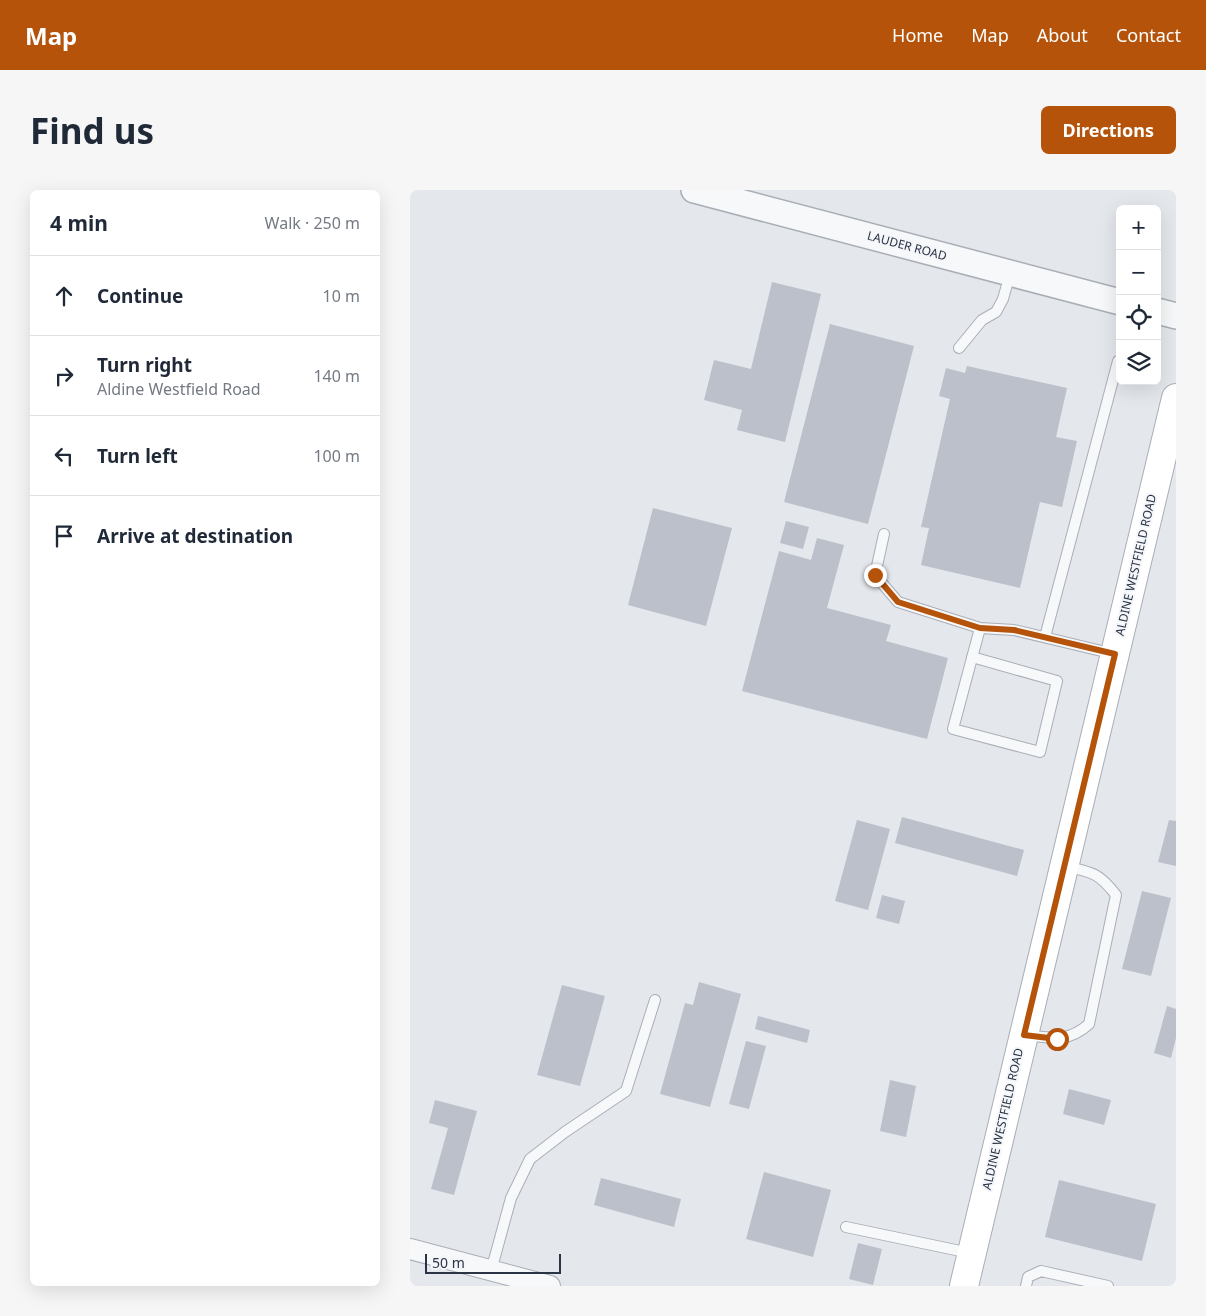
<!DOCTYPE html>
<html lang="en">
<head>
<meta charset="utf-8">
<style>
	body { margin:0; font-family:"Noto Sans",sans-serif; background:#f6f6f7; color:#1f2937 }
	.controls { position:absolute; right:15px; top:15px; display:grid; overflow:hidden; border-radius:8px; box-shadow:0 5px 20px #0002 }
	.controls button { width:45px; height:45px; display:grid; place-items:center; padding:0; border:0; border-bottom:1px solid #e0e1e3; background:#fff; color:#1f2937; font:25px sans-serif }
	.scale { position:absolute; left:15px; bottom:12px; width:136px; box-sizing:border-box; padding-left:5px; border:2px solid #2b3445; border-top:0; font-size:14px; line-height:18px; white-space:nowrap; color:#2b3445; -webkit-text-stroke:4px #f4f6f9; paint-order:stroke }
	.stop { position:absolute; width:15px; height:15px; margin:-11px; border:4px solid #b45309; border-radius:50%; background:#fff }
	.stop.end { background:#b45309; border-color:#fff; box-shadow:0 1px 5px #0008 }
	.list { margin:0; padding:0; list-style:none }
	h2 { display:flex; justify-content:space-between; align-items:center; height:65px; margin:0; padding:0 20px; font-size:21px }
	h2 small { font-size:16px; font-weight:400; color:#747a83 }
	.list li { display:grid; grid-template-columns:32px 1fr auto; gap:15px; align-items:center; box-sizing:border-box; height:80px; padding:0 20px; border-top:1px solid #e0e1e3 }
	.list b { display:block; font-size:19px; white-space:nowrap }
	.list p { margin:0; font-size:16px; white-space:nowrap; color:#747a83 }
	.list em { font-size:16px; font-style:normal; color:#747a83 }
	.icon { flex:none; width:28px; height:28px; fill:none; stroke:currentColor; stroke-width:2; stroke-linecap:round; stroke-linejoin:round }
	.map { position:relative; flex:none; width:766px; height:1096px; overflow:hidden; border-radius:8px }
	header { display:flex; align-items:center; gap:30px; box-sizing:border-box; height:70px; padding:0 25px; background:#b45309; color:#fff }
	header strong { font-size:24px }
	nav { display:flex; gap:28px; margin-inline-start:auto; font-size:18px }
	.intro { display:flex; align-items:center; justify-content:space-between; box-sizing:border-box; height:120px; padding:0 30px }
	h1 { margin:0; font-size:35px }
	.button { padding:12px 22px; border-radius:8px; background:#b45309; color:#fff; font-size:18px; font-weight:700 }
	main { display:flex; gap:30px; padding:0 30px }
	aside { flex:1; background:#fff; border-radius:8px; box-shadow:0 5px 20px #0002 }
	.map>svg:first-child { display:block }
</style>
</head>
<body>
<header>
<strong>Map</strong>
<nav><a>Home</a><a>Map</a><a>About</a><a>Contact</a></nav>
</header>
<div class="intro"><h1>Find us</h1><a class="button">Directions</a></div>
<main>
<aside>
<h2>4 min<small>Walk · 250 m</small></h2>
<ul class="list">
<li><svg class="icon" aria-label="ahead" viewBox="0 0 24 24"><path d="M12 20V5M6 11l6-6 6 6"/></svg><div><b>Continue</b></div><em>10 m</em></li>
<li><svg class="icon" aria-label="right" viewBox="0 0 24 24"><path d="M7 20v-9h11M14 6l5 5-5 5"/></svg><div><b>Turn right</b><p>Aldine Westfield Road</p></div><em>140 m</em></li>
<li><svg class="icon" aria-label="left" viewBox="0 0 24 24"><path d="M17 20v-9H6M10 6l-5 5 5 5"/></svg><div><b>Turn left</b></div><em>100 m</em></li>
<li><svg class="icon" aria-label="arrive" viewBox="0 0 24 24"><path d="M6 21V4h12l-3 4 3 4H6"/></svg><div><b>Arrive at destination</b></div></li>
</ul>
</aside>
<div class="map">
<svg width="766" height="1096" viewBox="0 0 766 1096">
	<rect width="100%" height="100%" fill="#e4e7ec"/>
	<path fill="#bbc0ca" d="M 362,92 L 411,104 L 375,252 L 327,240 L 332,220 L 294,210 L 304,170 L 341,179 Z
		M 420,134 L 504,156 L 458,334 L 374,312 Z
		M 557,176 L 657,198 L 646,247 L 667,251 L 652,317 L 630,312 L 610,398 L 511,375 L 519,338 L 511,337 L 540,209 L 529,206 L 536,178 L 555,183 Z
		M 243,318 L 322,338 L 296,436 L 218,415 Z
		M 376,331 L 399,337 L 393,359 L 370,353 Z
		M 407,348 L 434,355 L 417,418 L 481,435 L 476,451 L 538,468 L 517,549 L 332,501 L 369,361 L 401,370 Z
		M 492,627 L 614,660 L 607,686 L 485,653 Z
		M 447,630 L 480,639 L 458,720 L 425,711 Z
		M 759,630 L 766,631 L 766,676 L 748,672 Z
		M 732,701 L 761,708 L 741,786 L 712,779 Z
		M 472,705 L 495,711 L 489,734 L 466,728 Z
		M 289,792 L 331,804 L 300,917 L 250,904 L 275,813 L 283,815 Z
		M 152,795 L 195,806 L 170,896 L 127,885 Z
		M 757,816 L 766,819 L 766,848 L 761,868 L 744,863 Z
		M 348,826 L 400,840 L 397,853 L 345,839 Z
		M 336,851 L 356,856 L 339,919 L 319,914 Z
		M 480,890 L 506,896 L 496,947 L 470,941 Z
		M 659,899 L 701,910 L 694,935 L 653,924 Z
		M 25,910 L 67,921 L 44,1005 L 21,999 L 38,938 L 19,933 Z
		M 354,982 L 421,1000 L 403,1067 L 336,1049 Z
		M 191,988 L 271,1009 L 264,1037 L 184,1015 Z
		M 649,990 L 746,1014 L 732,1071 L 635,1047 Z
		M 448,1053 L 472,1059 L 463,1095 L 439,1089 Z"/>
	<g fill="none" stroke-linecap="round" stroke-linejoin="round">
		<g stroke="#a9aeb7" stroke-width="12">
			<path id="service" d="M 549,158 L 572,130 L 586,122 L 593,109 L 600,84
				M 474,344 L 465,385 L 488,412 L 570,438
				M 635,447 L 708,171
				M 562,467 L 647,491 L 630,562 L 543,539 L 570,438 L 604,440 L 704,464
				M 616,845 C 641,848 658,853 679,834 L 706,705 C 689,683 682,682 655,676
				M 436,1037 L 560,1063
				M 81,1081 L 101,1008 L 120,969 L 155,942 L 216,901 L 245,810
				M 616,1096 L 618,1087 L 631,1081 L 698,1096"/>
		</g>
		<g stroke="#a9aeb7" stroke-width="22">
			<path id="minor" d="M 0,1059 L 140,1096"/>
		</g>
		<g stroke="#a9aeb7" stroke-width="28">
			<path id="tertiary" d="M 284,0 L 710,112
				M 747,121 L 766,126"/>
		</g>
		<g stroke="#a9aeb7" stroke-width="30">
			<path id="secondary" d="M 554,1096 L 766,208"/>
		</g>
		<use href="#service" stroke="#f7f8fa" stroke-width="10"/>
		<use href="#minor" stroke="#f7f8fa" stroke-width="20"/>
		<use href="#tertiary" stroke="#f7f8fa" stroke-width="25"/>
		<use href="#secondary" stroke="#fff" stroke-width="28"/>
	</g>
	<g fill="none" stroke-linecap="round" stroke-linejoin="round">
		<path stroke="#b45309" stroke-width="6" d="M 465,385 L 488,412 L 570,438 L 604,440 L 705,464 L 614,845 L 647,849"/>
	</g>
	<g text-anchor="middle" stroke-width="4" stroke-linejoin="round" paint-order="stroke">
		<g font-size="12" fill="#2b3445" stroke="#f4f6f9">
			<text transform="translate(497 56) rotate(15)" y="4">LAUDER ROAD</text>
			<text transform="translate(726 375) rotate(-77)" y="4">ALDINE WESTFIELD ROAD</text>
			<text transform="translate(593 929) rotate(-77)" y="4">ALDINE WESTFIELD ROAD</text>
		</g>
	</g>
</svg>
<div class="controls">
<button>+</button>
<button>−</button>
<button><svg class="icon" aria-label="locate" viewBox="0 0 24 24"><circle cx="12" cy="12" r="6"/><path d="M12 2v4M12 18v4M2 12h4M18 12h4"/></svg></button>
<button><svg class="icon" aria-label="layers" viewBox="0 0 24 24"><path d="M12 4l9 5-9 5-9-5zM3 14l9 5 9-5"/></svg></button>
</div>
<div class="scale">50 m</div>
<div class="stop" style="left:647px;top:849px"></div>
<div class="stop end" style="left:465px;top:385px"></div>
</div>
</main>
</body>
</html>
